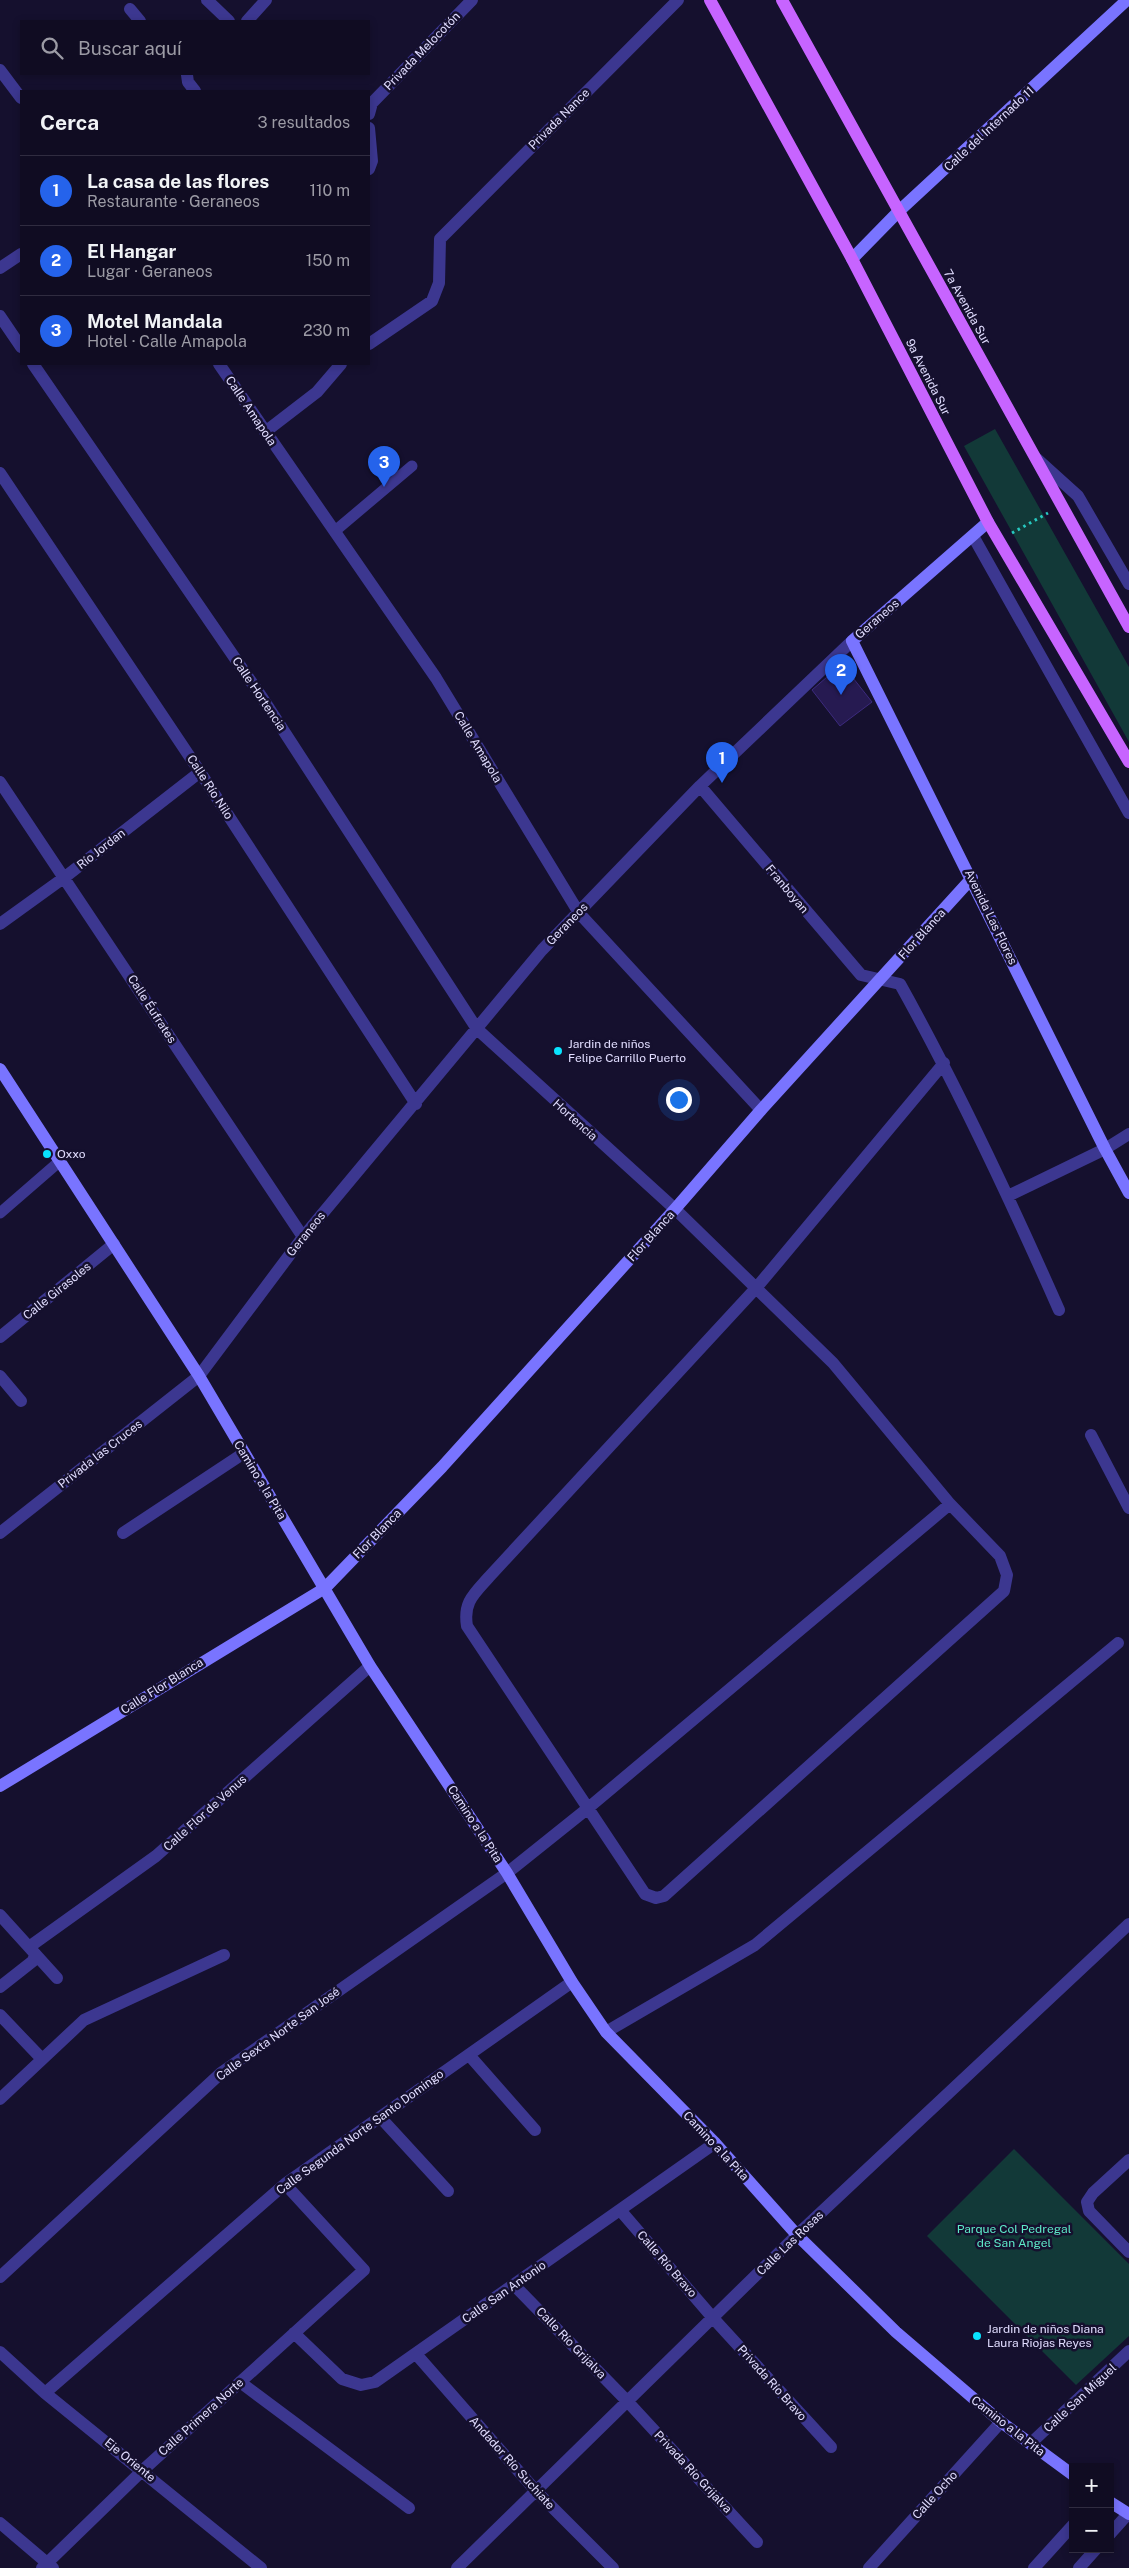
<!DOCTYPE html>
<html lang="es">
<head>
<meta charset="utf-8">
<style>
	body { margin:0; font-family:"Public Sans",sans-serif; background:#19152a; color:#f1f3f6 }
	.controls { position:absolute; right:15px; bottom:15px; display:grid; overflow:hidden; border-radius:0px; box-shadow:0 2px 8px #0003 }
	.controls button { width:45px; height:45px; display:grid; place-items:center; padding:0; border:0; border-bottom:1px solid #302c40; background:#100c22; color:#f1f3f6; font:25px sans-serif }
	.you { position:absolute; left:678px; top:1099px; width:18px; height:18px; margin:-12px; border:4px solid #fff; border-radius:50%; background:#1a73e8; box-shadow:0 0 0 8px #1a73e833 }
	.badge { display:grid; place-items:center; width:32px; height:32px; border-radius:50%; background:#2563eb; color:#fff; font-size:16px; font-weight:700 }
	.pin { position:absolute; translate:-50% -41px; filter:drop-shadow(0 1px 2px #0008) }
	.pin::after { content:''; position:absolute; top:26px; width:18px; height:15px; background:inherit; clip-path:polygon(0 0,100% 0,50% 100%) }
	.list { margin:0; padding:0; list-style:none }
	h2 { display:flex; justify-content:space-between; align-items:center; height:65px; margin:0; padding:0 20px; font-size:21px }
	h2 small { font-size:16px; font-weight:400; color:#9c9ba5 }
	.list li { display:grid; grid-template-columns:32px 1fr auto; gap:15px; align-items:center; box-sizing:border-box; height:70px; padding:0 20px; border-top:1px solid #302c40 }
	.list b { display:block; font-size:19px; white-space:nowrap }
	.list p { margin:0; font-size:16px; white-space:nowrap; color:#9c9ba5 }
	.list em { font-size:16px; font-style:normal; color:#9c9ba5 }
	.icon { flex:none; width:28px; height:28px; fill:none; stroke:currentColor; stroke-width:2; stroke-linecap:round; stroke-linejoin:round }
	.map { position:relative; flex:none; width:1129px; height:2568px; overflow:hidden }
	.search { position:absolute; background:#100c22; box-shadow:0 2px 8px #0003; left:20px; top:20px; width:350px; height:55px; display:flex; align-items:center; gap:12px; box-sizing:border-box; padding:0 18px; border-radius:0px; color:#9c9ba5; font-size:19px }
	.panel { position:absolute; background:#100c22; box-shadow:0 2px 8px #0003; left:20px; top:90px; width:350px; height:275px; border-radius:0px }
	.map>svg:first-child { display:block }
</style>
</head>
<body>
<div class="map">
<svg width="1129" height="2568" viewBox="0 0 1129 2568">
	<rect width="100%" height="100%" fill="#15102e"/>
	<path fill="#123938" d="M 995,429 L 1129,667 L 1129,742 L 964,446 Z
		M 1014,2149 L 1129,2264 L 1129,2336 L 1076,2385 L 927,2236 Z"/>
	<path fill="#261a51" stroke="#3c2a7e" d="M 842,664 L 872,702 L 840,726 L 812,690 Z"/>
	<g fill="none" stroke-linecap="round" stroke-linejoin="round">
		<path stroke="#27c9c1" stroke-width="3" stroke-dasharray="2.5 4" stroke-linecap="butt" d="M 1012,533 L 1048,513"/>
		<path stroke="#3c3790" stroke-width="11" d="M 335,531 L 412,466
			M 0,1213 L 60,1161"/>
		<path stroke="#3c3790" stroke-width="12" d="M 207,0 L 229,21
			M 130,9 L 140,21
			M 247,21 L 266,0
			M 0,70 L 21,98
			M 187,75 L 188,82 L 195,91
			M 369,114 L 372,103 L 472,0
			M 369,128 L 372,161 L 369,169
			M 0,268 L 21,254
			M 0,316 L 21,347
			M 369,344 L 432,301 L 439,283 L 440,239 L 678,0
			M 33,364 L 263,699 L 477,1029 L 675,1209 L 833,1363 L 950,1504 L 1000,1556 L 1007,1575 L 1004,1591 L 664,1896 L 656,1898 L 645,1894 L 467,1626 C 463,1602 474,1594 489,1577 L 757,1287 L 944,1063
			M 219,364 L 436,678 L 579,913 L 761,1110
			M 265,432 L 317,392 L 341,364
			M 1037,459 L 1078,496 L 1129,584
			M 0,473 L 200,772 L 416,1104
			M 973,536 L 1129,813
			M 0,782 L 303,1237
			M 700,786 L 861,975 L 900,984 C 959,1090 1010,1199 1059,1310
			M 0,924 L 65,877 L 200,772
			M 1008,1196 L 1105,1149 L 1129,1134
			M 0,1337 L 114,1244
			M 0,1376 L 21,1401
			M 1091,1435 L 1129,1508
			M 0,1533 L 199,1376 L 303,1237 L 542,950 L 700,786 L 852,641
			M 123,1533 L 244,1453
			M 0,1915 L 57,1978
			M 29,1947 L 156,1856 L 370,1666
			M 0,1987 L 33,1961 L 35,1955
			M 0,2015 L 42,2059
			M 606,2032 L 755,1945 L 1118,1643
			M 469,2055 L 535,2130
			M 0,2099 L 84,2020 L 224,1955
			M 380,2117 L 448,2191
			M 1129,2160 L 1093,2193 L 1087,2202 L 1089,2211 L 1129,2252
			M 620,2210 L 713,2318 L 831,2447
			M 0,2277 L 221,2073 L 507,1873 L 587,1809 L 950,1504
			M 514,2285 L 628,2402 L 757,2542
			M 294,2333 L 342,2379 L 361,2385 L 375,2382 L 715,2143
			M 0,2352 L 45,2393 L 261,2568
			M 416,2354 L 536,2491 L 613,2568
			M 240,2382 L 409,2508
			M 45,2393 L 285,2184 L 572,1982
			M 1030,2444 L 1129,2351
			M 0,2523 L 53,2568
			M 1110,2534 L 1128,2514
			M 42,2568 L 143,2470 L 364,2270 L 285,2184
			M 457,2568 L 797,2235 L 1129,1924
			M 869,2568 L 1001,2422
			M 1034,2568 L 1073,2525
			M 1079,2568 L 1096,2549"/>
		<path stroke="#7974ff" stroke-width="12" d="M 852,259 L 899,211 L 1127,0
			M 988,522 L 852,641 L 1105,1149 L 1129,1193
			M 0,1069 L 199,1376 L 370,1666 L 507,1873 L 572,1982 L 606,2032 L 715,2143 L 797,2235 L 896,2332 L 1001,2422 L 1073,2475
			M 0,1786 L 325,1588 L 442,1467 L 675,1209 L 761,1110 L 972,878
			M 1110,2502 L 1129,2514"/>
		<path stroke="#c764ff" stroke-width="12" d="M 710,0 L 851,257 L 988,522 L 1129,762
			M 782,0 L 1129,627"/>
	</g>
	<g fill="#09e3ff" stroke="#15102e" stroke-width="2">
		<circle cx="558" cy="1051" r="5"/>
		<circle cx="47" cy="1154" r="5"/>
		<circle cx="977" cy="2336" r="5"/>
	</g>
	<g text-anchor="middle" stroke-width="5" stroke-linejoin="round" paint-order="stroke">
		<g font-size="12" fill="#e1ddff" stroke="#15102e">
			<text transform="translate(422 51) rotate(-46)" y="4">Privada Melocotón</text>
			<text transform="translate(559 119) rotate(-45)" y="4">Privada Nance</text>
			<text transform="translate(989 129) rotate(-43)" y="4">Calle del Internado 11</text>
			<text transform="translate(967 307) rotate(61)" y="4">7a Avenida Sur</text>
			<text transform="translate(928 377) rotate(63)" y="4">9a Avenida Sur</text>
			<text transform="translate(251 411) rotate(56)" y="4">Calle Amapola</text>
			<text transform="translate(877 619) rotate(-41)" y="4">Geraneos</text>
			<text transform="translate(259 694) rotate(56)" y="4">Calle Hortencia</text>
			<text transform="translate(478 747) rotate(59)" y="4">Calle Amapola</text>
			<text transform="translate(210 787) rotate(57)" y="4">Calle Río Nilo</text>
			<text transform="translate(101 849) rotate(-38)" y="4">Río Jordan</text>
			<text transform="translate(787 889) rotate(50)" y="4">Franboyan</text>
			<text transform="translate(991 917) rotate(64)" y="4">Avenida Las Flores</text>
			<text transform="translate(567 924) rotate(-46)" y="4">Geraneos</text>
			<text transform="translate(922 934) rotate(-48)" y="4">Flor Blanca</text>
			<text transform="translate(152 1009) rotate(57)" y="4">Calle Éufrates</text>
			<text transform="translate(575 1120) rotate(42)" y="4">Hortencia</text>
			<text transform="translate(306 1234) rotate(-51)" y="4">Geraneos</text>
			<text transform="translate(651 1236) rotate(-48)" y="4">Flor Blanca</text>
			<text transform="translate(57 1291) rotate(-39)" y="4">Calle Girasoles</text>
			<text transform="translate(100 1454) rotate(-38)" y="4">Privada las Cruces</text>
			<text transform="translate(260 1480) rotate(59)" y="4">Camino a la Pita</text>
			<text transform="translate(377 1534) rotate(-46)" y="4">Flor Blanca</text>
			<text transform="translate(162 1686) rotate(-32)" y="4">Calle Flor Blanca</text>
			<text transform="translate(205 1813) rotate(-42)" y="4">Calle Flor de Venus</text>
			<text transform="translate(475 1824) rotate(57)" y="4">Camino a la Pita</text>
			<text transform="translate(278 2034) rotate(-36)" y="4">Calle Sexta Norte San José</text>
			<text transform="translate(360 2132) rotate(-36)" y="4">Calle Segunda Norte Santo Domingo</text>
			<text transform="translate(716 2146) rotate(47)" y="4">Camino a la Pita</text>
			<text transform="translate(790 2243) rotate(-44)" y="4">Calle Las Rosas</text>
			<text transform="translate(667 2264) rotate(49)" y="4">Calle Río Bravo</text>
			<text transform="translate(504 2292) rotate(-35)" y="4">Calle San Antonio</text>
			<text transform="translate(571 2343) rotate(46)" y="4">Calle Río Grijalva</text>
			<text transform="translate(772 2383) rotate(48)" y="4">Privada Río Bravo</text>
			<text transform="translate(1080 2398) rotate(-43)" y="4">Calle San Miguel</text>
			<text transform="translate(201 2417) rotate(-42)" y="4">Calle Primera Norte</text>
			<text transform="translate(1008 2426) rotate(38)" y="4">Camino a la Pita</text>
			<text transform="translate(130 2460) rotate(39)" y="4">Eje Oriente</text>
			<text transform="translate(512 2463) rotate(48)" y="4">Andador Río Suchiate</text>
			<text transform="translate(693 2472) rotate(47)" y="4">Privada Río Grijalva</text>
			<text transform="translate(935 2495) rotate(-48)" y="4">Calle Ocho</text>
		</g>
		<g font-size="12" fill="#e1ddff" stroke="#15102e" text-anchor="start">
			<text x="568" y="1048">Jardin de niños<tspan x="568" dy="14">Felipe Carrillo Puerto</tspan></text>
			<text x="57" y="1158">Oxxo</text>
			<text x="987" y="2333">Jardin de niños Diana<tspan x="987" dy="14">Laura Riojas Reyes</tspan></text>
		</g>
		<g font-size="12" fill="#5eeac9" stroke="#15102e">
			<text x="1014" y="2233">Parque Col Pedregal<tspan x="1014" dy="14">de San Angel</tspan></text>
		</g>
	</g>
</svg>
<div class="controls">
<button>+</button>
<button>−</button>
</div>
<div class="you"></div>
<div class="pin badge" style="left:722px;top:783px">1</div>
<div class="pin badge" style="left:841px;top:695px">2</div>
<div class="pin badge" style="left:384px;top:487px">3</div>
<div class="search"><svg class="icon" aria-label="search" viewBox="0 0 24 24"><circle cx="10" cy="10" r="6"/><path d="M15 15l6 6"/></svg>Buscar aquí</div>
<section class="panel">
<h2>Cerca<small>3 resultados</small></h2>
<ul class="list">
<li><span class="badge">1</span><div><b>La casa de las flores</b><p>Restaurante · Geraneos</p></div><em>110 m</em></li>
<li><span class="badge">2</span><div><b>El Hangar</b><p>Lugar · Geraneos</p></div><em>150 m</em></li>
<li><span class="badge">3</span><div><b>Motel Mandala</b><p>Hotel · Calle Amapola</p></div><em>230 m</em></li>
</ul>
</section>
</div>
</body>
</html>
